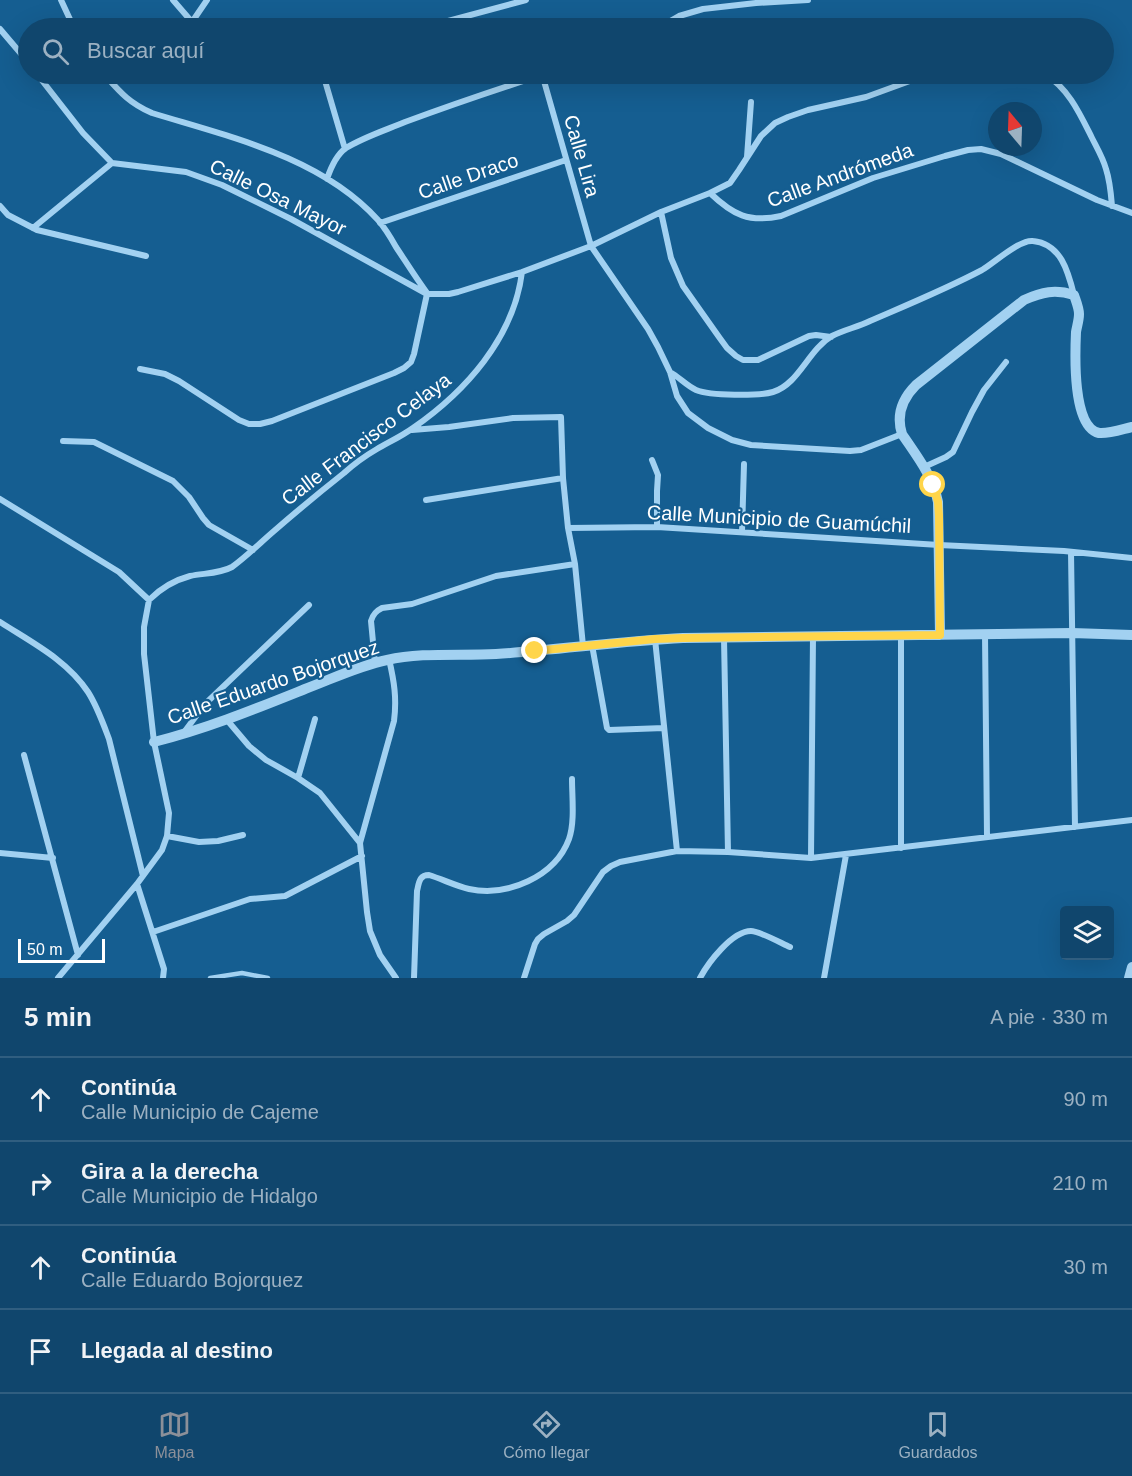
<!DOCTYPE html>
<html lang="es">
<head>
<meta charset="utf-8">
<style>
	body { margin:0; font-family:Arial,sans-serif; background:#1e5075; color:#f1f3f6 }
	.controls { position:absolute; right:18px; bottom:18px; display:grid; overflow:hidden; border-radius:6px; box-shadow:0 6px 24px #0002 }
	.controls button { width:54px; height:54px; display:grid; place-items:center; padding:0; border:0; border-bottom:2px solid #305e80; background:#10466d; color:#f1f3f6; font:30px sans-serif }
	.compass { position:absolute; left:988px; top:102px; width:54px; height:54px; border-radius:50%; background:#10466d; box-shadow:0 6px 24px #0002; rotate:341deg }
	.scale { position:absolute; left:18px; bottom:15px; width:87px; box-sizing:border-box; padding-left:6px; border:3px solid #fff; border-top:0; font-size:16px; line-height:21px; white-space:nowrap; color:#fff; -webkit-text-stroke:4px #155e91; paint-order:stroke }
	.stop { position:absolute; width:18px; height:18px; margin:-14px; border:4px solid #ffd54a; border-radius:50%; background:#fff }
	.stop.end { background:#ffd54a; border-color:#fff; box-shadow:0 2px 6px #0008 }
	.list { margin:0; padding:0; list-style:none }
	h2 { display:flex; justify-content:space-between; align-items:center; height:78px; margin:0; padding:0 24px; font-size:26px }
	h2 small { font-size:20px; font-weight:400; color:#9cb1c2 }
	.list li { display:grid; grid-template-columns:39px 1fr auto; gap:18px; align-items:center; box-sizing:border-box; height:84px; padding:0 24px; border-top:2px solid #305e80 }
	.list b { display:block; font-size:22px; white-space:nowrap }
	.list p { margin:0; font-size:20px; white-space:nowrap; color:#9cb1c2 }
	.list em { font-size:20px; font-style:normal; color:#9cb1c2 }
	.icon { flex:none; width:33px; height:33px; fill:none; stroke:currentColor; stroke-width:2; stroke-linecap:round; stroke-linejoin:round }
	.map { position:relative; flex:none; width:1132px; height:978px; overflow:hidden }
	.search { position:absolute; background:#10466d; box-shadow:0 6px 24px #0002; left:18px; right:18px; top:18px; height:66px; display:flex; align-items:center; gap:15px; box-sizing:border-box; padding:0 21px; border-radius:33px; color:#9cb1c2; font-size:22px }
	.sheet { height:414px; background:#10466d }
	nav { display:flex; justify-content:space-around; align-items:center; box-sizing:border-box; height:84px; border-top:2px solid #305e80; background:#10466d; font-size:16px; color:#9cb1c2 }
	nav a { display:grid; justify-items:center; gap:3px }
	nav .on { color:#8c9099 }
	.map>svg:first-child { display:block }
</style>
</head>
<body>
<div class="map">
<svg width="1132" height="978" viewBox="0 0 1132 978">
	<rect width="100%" height="100%" fill="#155e91"/>
	<g fill="none" stroke-linecap="round" stroke-linejoin="round">
		<path stroke="#a2d1f1" stroke-width="4.5" d="M 210,978 L 242,973 L 268,978"/>
		<path stroke="#a2d1f1" stroke-width="6" d="M 61,0 L 74,28
			M 173,0 L 192,22 L 201,28
			M 192,22 L 207,0
			M 422,28 L 526,0
			M 658,28 L 679,16 L 703,9 L 756,3 L 808,0
			M 0,29 L 28,62
			M 37,74 L 83,133 L 112,163 L 186,172 L 222,185 L 291,219 L 427,294 L 449,294 L 458,292 L 522,272 L 591,246 L 661,212 L 710,193 C 733,215 749,223 781,216 L 873,178 L 945,156 L 968,150 L 981,149 L 1001,154 L 1097,200 L 1132,213
			M 104,74 C 120,92 129,103 152,113 C 230,137 321,157 378,220 C 385,228 391,238 396,247 C 406,262 416,278 427,293
			M 323,74 L 345,149
			M 542,74 L 591,246 L 648,329 L 658,347 L 670,372 L 677,396 L 688,413 L 708,428 L 732,440 L 751,445 L 850,451 L 861,450 L 902,434
			M 1045,74 C 1069,89 1080,114 1092,138 C 1097,148 1103,158 1106,169 C 1110,181 1111,194 1112,206
			M 747,157 L 751,102
			M 327,179 C 331,167 336,155 346,148 C 364,137 386,130 405,122 C 451,105 498,89 545,74
			M 710,193 L 730,183 L 739,170 L 761,136 L 775,123 L 788,117 L 808,110 L 866,97 L 929,74
			M 0,206 L 8,215 L 37,230 L 146,256
			M 661,212 L 671,258 L 683,286 L 719,337 L 727,348 L 736,356 L 743,360 L 758,360 L 809,336 L 816,335 L 831,337
			M 380,223 L 566,160
			M 33,228 L 112,163
			M 140,369 L 165,374 L 179,381 L 239,420 L 249,424 L 260,424 L 272,421 L 394,373 L 404,368 L 411,362 L 414,354 L 427,294
			M 670,372 C 679,377 687,386 696,390 C 710,396 759,396 773,392 C 799,384 808,350 832,336 C 843,330 858,327 870,321 C 907,305 946,289 982,270 C 994,263 1020,239 1033,241 C 1061,244 1068,271 1074,295
			M 412,430 L 449,427 L 513,418 L 561,417 L 563,478 L 568,528 L 575,564 L 583,646
			M 63,441 L 94,442 L 173,481 L 189,497 L 203,518 L 209,525 L 253,550
			M 652,460 L 658,475 L 657,491 L 657,527
			M 924,467 L 946,457 L 953,452 L 972,412 L 984,390 L 1006,362
			M 0,499 L 119,572 L 149,600
			M 426,500 L 563,478
			M 568,528 L 657,527 L 939,545 L 1064,551 L 1132,558
			M 742,532 L 744,464
			M 1071,552 L 1075,827
			M 149,600 C 160,589 175,580 190,576 C 204,573 219,574 232,567 C 247,556 260,543 274,531 C 297,511 320,492 344,473 C 354,464 365,456 377,449 C 389,442 402,436 413,428 C 465,392 514,338 522,272
			M 0,622 C 31,642 67,660 88,692 C 97,706 103,723 109,739 L 143,876
			M 985,634 L 987,836
			M 901,635 L 901,848
			M 724,638 L 728,852
			M 655,639 L 677,851
			M 592,645 L 607,728 L 609,730 L 664,728
			M 389,659 C 394,681 397,698 394,721 L 360,843 L 367,912 L 370,931 L 380,955 L 396,978
			M 375,663 L 371,621 C 373,614 376,611 382,608 L 412,604 L 496,576 L 575,564
			M 227,720 L 249,746 L 266,760 L 298,778 L 320,793 L 360,843
			M 185,731 L 205,704 L 309,605
			M 24,755 L 78,955
			M 298,778 L 315,719
			M 167,836 L 199,842 L 218,841 L 243,835
			M 0,853 L 53,858
			M 811,858 L 813,636
			M 137,884 L 164,969 L 163,978
			M 153,932 L 250,899 L 285,896 L 362,856
			M 58,978 L 137,884 L 162,850 L 167,836 L 169,813 L 154,742 L 144,654 L 144,627 L 149,600
			M 414,978 L 417,891 C 419,883 419,875 429,875 C 442,879 456,886 469,889 C 507,897 555,877 569,839 C 575,822 572,797 572,779
			M 524,978 L 535,944 L 538,939 L 544,934 L 567,921 L 574,915 L 603,872 L 611,866 L 620,862 L 677,851 L 728,852 L 811,858 L 1132,820
			M 700,978 C 708,963 732,931 751,931 C 759,931 781,943 790,947
			M 824,978 L 846,855"/>
		<path stroke="#a2d1f1" stroke-width="10" d="M 940,635 L 938,502 C 933,476 916,455 902,434 C 896,415 902,399 916,385 L 1024,300 C 1042,292 1055,289 1074,295 C 1076,301 1079,308 1079,314 C 1079,320 1077,326 1076,332 C 1075,354 1072,427 1099,433 C 1109,434 1123,429 1132,427
			M 154,742 C 206,729 255,709 305,689 C 332,679 358,666 387,660 C 422,652 460,656 496,654 C 558,650 620,641 683,638 L 1072,633 L 1132,635
			M 1129,978 L 1132,967"/>
	</g>
	<g fill="none" stroke-linecap="round" stroke-linejoin="round">
		<path stroke="#ffd54a" stroke-width="8" d="M 535,651 L 655,639 L 683,638 L 940,635 L 939,516 L 938,502 L 933,485"/>
	</g>
	<g text-anchor="middle" stroke-width="4.5" stroke-linejoin="round" paint-order="stroke">
		<g font-size="20" fill="#fff" stroke="#155e91">
			<text transform="translate(582 156) rotate(74)" y="7">Calle Lira</text>
			<text transform="translate(840 175) rotate(-20)" y="7">Calle Andrómeda</text>
			<text transform="translate(468 176) rotate(-19)" y="7">Calle Draco</text>
			<text transform="translate(278 197) rotate(26)" y="7">Calle Osa Mayor</text>
			<text transform="translate(366 439) rotate(-37)" y="7">Calle Francisco Celaya</text>
			<text transform="translate(779 519) rotate(3)" y="7">Calle Municipio de Guamúchil</text>
			<text transform="translate(273 682) rotate(-19)" y="7">Calle Eduardo Bojorquez</text>
		</g>
	</g>
</svg>
<div class="controls">
<button><svg class="icon" aria-label="layers" viewBox="0 0 24 24"><path d="M12 4l9 5-9 5-9-5zM3 14l9 5 9-5"/></svg></button>
</div>
<svg class="compass" viewBox="-18 -18 36 36"><path d="M0-13l5 13h-10z" fill="#e53935"/><path d="M0 13l5-13h-10z" fill="#9cb1c2"/></svg>
<div class="scale">50 m</div>
<div class="stop" style="left:933px;top:485px"></div>
<div class="stop end" style="left:535px;top:651px"></div>
<div class="search"><svg class="icon" aria-label="search" viewBox="0 0 24 24"><circle cx="10" cy="10" r="6"/><path d="M15 15l6 6"/></svg>Buscar aquí</div>
</div>
<section class="sheet">
<h2>5 min<small>A pie · 330 m</small></h2>
<ul class="list">
<li><svg class="icon" aria-label="ahead" viewBox="0 0 24 24"><path d="M12 20V5M6 11l6-6 6 6"/></svg><div><b>Continúa</b><p>Calle Municipio de Cajeme</p></div><em>90 m</em></li>
<li><svg class="icon" aria-label="right" viewBox="0 0 24 24"><path d="M7 20v-9h11M14 6l5 5-5 5"/></svg><div><b>Gira a la derecha</b><p>Calle Municipio de Hidalgo</p></div><em>210 m</em></li>
<li><svg class="icon" aria-label="ahead" viewBox="0 0 24 24"><path d="M12 20V5M6 11l6-6 6 6"/></svg><div><b>Continúa</b><p>Calle Eduardo Bojorquez</p></div><em>30 m</em></li>
<li><svg class="icon" aria-label="arrive" viewBox="0 0 24 24"><path d="M6 21V4h12l-3 4 3 4H6"/></svg><div><b>Llegada al destino</b></div></li>
</ul>
</section>
<nav>
<a class="on"><svg class="icon" aria-label="map" viewBox="0 0 24 24"><path d="M3 6l6-2 6 2 6-2v14l-6 2-6-2-6 2zM9 4v14M15 6v14"/></svg>Mapa</a>
<a><svg class="icon" aria-label="directions" viewBox="0 0 24 24"><path d="M12 3l9 9-9 9-9-9zM9 14v-3h6M13 9l2 2-2 2"/></svg>Cómo llegar</a>
<a><svg class="icon" aria-label="saved" viewBox="0 0 24 24"><path d="M7 4h10v16l-5-4-5 4z"/></svg>Guardados</a>
</nav>
</body>
</html>
